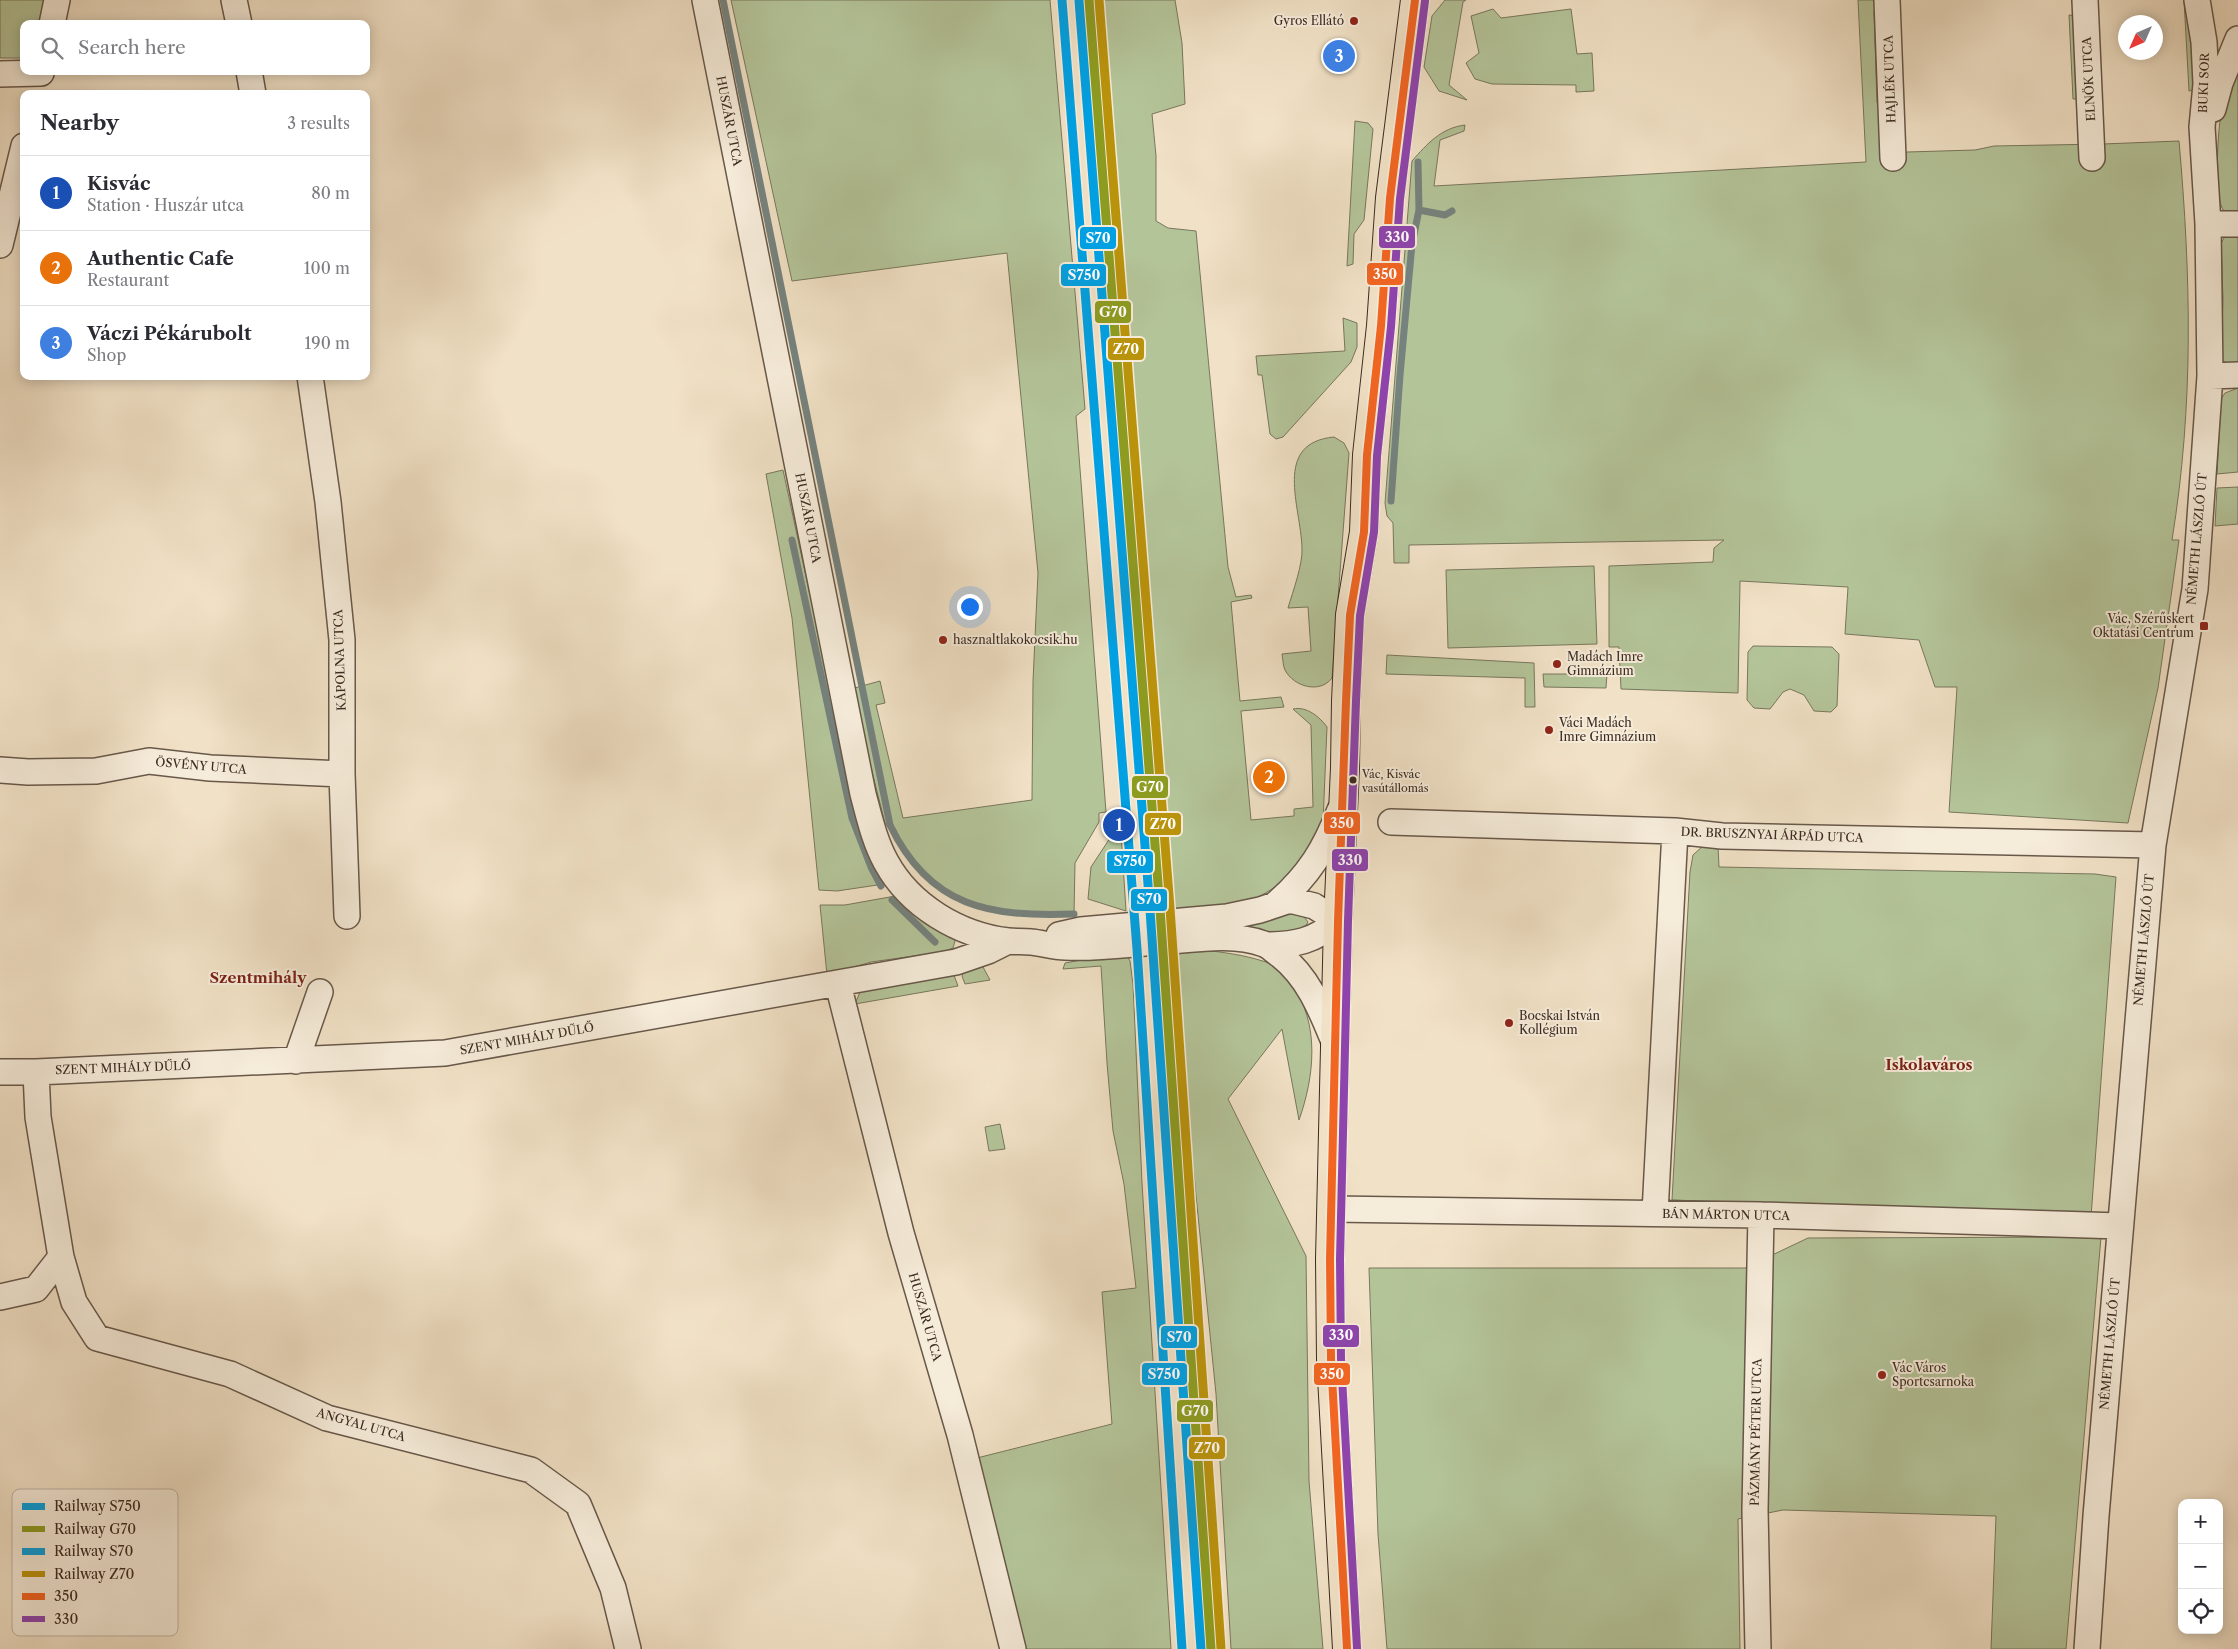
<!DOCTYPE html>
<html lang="en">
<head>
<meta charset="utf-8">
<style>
	body { margin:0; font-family:"Libre Caslon Text",serif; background:#f2f2f3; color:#2b2b33 }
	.controls { position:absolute; right:15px; bottom:15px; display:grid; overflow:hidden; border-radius:10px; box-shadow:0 2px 12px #0003 }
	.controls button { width:45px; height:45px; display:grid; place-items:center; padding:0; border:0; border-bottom:1px solid #e1e1e2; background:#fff; color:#2b2b33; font:25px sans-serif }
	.compass { position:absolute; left:2118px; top:15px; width:45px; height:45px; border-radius:50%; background:#fff; box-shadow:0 2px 12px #0003; rotate:225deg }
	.you { position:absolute; left:969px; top:606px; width:18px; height:18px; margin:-12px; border:4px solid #fff; border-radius:50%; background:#1a73e8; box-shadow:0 0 0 8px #1a73e833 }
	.badge { display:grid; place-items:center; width:32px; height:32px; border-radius:50%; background:#8f2418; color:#fff; font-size:16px; font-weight:700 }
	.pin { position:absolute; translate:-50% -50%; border:2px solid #fff; box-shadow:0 1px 5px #0006 }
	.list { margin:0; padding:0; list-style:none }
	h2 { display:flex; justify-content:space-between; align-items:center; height:65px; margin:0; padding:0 20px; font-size:21px }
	h2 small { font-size:16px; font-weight:400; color:#7c7c81 }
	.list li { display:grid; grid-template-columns:32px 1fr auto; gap:15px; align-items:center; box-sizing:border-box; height:75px; padding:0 20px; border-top:1px solid #e1e1e2 }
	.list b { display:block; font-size:19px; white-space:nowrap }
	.list p { margin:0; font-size:16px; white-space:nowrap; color:#7c7c81 }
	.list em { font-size:16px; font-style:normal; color:#7c7c81 }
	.icon { flex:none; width:28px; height:28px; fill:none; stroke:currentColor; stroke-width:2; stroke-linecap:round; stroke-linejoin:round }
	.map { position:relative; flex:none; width:2238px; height:1649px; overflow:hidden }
	.search { position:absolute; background:#fff; box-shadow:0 2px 12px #0003; left:20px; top:20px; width:350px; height:55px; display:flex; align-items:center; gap:12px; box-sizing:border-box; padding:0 18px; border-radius:10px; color:#7c7c81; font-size:19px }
	.panel { position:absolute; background:#fff; box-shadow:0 2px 12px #0003; left:20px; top:90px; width:350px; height:290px; border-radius:10px }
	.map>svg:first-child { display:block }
</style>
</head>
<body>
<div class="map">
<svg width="2238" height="1649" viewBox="0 0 2238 1649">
	<rect width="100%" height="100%" fill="#f1e1c6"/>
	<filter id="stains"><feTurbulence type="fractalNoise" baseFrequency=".004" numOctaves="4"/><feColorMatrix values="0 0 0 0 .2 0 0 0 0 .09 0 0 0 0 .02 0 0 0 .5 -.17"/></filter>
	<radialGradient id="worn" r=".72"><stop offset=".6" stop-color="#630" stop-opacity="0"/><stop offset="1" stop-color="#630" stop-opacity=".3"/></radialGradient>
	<path fill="#b4c499" stroke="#78775d" d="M 0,0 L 46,0 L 40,24 L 24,24 L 24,56 L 20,58 L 0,58 Z
		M 731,0 L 1050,0 L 1085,409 L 1076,416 L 1106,812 L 1099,813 L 1099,822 L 1075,863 L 1074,914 L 1033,915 L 1009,914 L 965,903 L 937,888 L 915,863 L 885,823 L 851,689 L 880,681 L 885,703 L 876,705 L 903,818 L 1032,800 L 1033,681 L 1038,573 L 1007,253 L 792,281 Z
		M 1102,0 L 1175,0 L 1182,43 L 1185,104 L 1152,114 L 1156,156 L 1156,221 L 1168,228 L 1196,231 L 1228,567 L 1236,597 L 1251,595 L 1252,598 L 1231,602 L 1240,701 L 1281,697 L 1284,707 L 1241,711 L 1251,820 L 1294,816 L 1294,809 L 1313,807 L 1311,725 L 1293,709 C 1306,706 1319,716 1327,727 L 1323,822 L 1309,849 L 1293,871 L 1277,886 L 1257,898 L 1204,913 L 1168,908 L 1160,771 Z
		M 1445,0 L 1466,0 L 1463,2 L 1449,85 L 1467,100 L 1439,91 L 1424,67 L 1432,16 Z
		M 1858,0 L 1878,0 L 1878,11 L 1874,11 L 1877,103 L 1882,103 L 1885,160 L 1907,152 L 1975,150 L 1994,146 L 2103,144 L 2179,141 C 2191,277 2194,404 2172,540 L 2179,540 L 2158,688 L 2128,823 L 1949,812 L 1957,687 L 1935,687 L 1919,640 L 1845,634 L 1848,587 L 1740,581 L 1738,693 L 1621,689 L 1619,647 L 1609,647 L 1609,566 L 1713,562 L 1714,548 L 1724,540 L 1409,545 L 1409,563 L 1394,563 L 1393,523 L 1387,516 L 1385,503 L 1412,161 C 1427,144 1441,128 1465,125 L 1464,131 L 1440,140 L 1434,186 L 1866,162 Z
		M 2184,0 L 2196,31 L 2195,90 L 2189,91 Z
		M 1493,9 L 1501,18 L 1571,9 L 1577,54 L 1592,53 L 1594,91 L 1576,92 L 1576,85 L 1492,84 L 1475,79 L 1466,63 L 1479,53 L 1471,16 Z
		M 2069,15 L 2077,16 L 2081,99 L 2073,99 Z
		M 2238,69 L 2238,217 C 2233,216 2228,215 2224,211 C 2213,199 2218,125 2222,108 C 2225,95 2233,82 2238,69 Z
		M 1355,121 L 1368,123 L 1373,129 L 1364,220 L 1354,234 L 1353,264 L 1347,266 Z
		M 2238,229 L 2238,369 L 2234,369 L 2221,359 L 2223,299 L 2221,243 L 2227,233 Z
		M 1343,318 L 1357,323 L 1357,347 L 1351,362 L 1283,437 L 1276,439 L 1270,434 L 1262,375 L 1258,375 L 1256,356 L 1345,351 Z
		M 2238,388 L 2238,472 L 2217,474 L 2221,399 L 2225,393 Z
		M 1334,437 L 1344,443 L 1349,453 L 1332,678 C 1320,694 1294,687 1285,670 C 1283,666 1283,659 1282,654 L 1311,651 L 1308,607 L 1288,608 C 1293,591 1303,564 1302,548 C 1301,507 1272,443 1334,437 Z
		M 783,470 L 838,724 L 850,797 L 862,837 L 891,883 L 837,891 L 819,890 L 792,618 L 766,474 Z
		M 2238,487 L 2238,524 L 2215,526 L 2217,488 Z
		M 1594,566 L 1597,644 L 1448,648 L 1446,570 Z
		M 1753,646 L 1832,647 L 1839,654 L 1837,706 L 1831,712 L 1814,711 L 1804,695 L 1790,689 L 1783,692 L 1770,709 L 1754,708 L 1747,700 L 1748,652 Z
		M 1387,655 L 1534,663 L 1535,707 L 1525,707 L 1525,678 L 1386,674 Z
		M 1543,674 L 1607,674 L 1606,688 L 1544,687 Z
		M 1114,832 L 1121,832 L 1126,911 L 1088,899 L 1091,867 Z
		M 1703,846 L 1718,846 L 1719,867 L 2095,874 L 2116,877 L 2091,1217 L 1672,1200 L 1690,872 L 1693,855 Z
		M 901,895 L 951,931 L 955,941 L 953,948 L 942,952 L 871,962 L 827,975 L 820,905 L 845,905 Z
		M 1296,913 L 1302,914 L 1308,922 L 1301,934 L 1170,935 Z
		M 1171,947 C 1202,950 1236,952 1266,962 C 1277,966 1284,975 1291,984 C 1321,1023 1314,1078 1299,1120 L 1282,1029 L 1228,1099 L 1306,1256 L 1309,1481 L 1323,1649 L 1231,1649 L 1216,1394 Z
		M 1125,952 L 1130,961 L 1133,984 L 1142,1183 L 1171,1649 L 1001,1649 L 961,1462 L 1112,1424 L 1102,1292 L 1136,1288 L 1124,1184 L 1113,1131 L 1107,1063 L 1101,966 L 1063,969 L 1065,963 Z
		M 983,967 L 990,980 L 965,984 L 962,976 L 964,970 Z
		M 952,970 L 958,986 L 855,1004 L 860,992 L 877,983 Z
		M 1000,1124 L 1005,1149 L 989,1151 L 985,1127 Z
		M 2101,1237 L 2066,1649 L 1991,1649 L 1996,1516 L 1783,1510 L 1738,1519 L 1740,1649 L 1387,1649 L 1378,1534 L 1369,1268 L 1745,1268 L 1808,1238 Z"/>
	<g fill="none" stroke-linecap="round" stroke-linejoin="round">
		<path stroke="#75827e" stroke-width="7" d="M 723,0 L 890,825 C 930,908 990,917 1074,914
			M 1419,210 L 1445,215 L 1452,211
			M 1391,501 L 1400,375 L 1412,244 L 1419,210 L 1418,162
			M 792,540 L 852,818 L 871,867 L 881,886
			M 892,900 L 935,942"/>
		<g stroke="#68584a" stroke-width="28">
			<path id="minor" d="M 234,0 L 239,24
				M 705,0 L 863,794 C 869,816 874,840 886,862 C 910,906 959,935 1008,941 C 1016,942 1023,941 1031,942 C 1042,943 1053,947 1065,947 C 1096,949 1128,944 1159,942 C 1192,940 1232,932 1264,944 C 1270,946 1275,952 1280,955 C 1309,978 1321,1010 1335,1044
				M 1887,0 L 1893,158
				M 2085,0 L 2092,158
				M 52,24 L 57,0
				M 249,71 L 253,94
				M 0,74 L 41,73
				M 2213,109 L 2220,83 L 2238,39
				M 2208,224 L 2238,224
				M 0,245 L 24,146
				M 310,376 L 328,502 L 342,640 L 342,774 L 347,916
				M 2210,376 L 2238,375
				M 0,770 L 28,772 L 96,771 L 149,761 L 210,768 L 342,774
				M 1391,822 L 1675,831 L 1722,836 L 2153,845
				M 1277,903 C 1309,875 1325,849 1340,810
				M 1059,935 L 1081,930 L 1227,917 L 1260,910 L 1290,900 L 1314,906 L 1338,921 C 1314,941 1296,945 1266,945
				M 838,984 L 901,1233 L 960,1435 L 1013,1649
				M 296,1061 L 320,992
				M 0,1072 L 36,1072
				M 1332,1209 L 1761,1215 L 2120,1226
				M 1655,1213 L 1675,831
				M 61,1257 L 38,1117 L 36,1072 L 445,1053 L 956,962 L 988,951 L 1008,941
				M 0,1297 L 36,1289 L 61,1257 L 74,1302 L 97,1338 L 230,1374 L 327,1418 L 531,1470 L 578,1504 L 613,1588 L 628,1649
				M 1758,1649 L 1755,1510 L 1761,1215
				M 2087,1649 L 2096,1516 L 2153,845 L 2195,589 L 2210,376 L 2208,224 L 2202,127 L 2206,84 L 2204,42 L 2197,0"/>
		</g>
		<g stroke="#3b2a21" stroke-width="30">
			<path id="major" d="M 1347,1649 L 1331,1359 L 1330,1259 L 1338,921 L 1345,768 L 1346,701 L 1350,615 L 1364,532 L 1367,455 L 1381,326 L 1390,198 L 1415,0"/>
		</g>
		<use href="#minor" stroke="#f6ecda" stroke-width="25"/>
		<use href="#major" stroke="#f1e1c6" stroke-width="28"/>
		<g stroke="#f6ecda" stroke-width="11">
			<path id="bus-1" d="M 1347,1649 L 1331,1359 L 1330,1259 L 1338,921 L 1346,701 L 1350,615 L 1364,532 L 1367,455 L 1381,326 L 1390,198 L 1415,0"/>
		</g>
		<g stroke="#f6ecda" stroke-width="11">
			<path id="bus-2" d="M 1357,1648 L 1341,1359 L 1340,1259 L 1348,921 L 1356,701 L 1360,616 L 1374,532 L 1377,456 L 1391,327 L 1400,199 L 1425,1"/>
		</g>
		<use href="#bus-1" stroke="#f26522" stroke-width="8"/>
		<use href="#bus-2" stroke="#8e44ad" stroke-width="8"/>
		<g stroke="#f6ecda" stroke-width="12">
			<path id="rail-1" d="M 1062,0 L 1137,949 L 1182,1649"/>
		</g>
		<g stroke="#f6ecda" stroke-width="12">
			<path id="rail-2" d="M 1089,0 L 1160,909 L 1211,1649"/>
		</g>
		<g stroke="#f6ecda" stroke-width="12">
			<path id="rail-3" d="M 1079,1 L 1150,910 L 1201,1649"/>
		</g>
		<g stroke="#f6ecda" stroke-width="12">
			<path id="rail-4" d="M 1099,0 L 1170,908 L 1221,1648"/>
		</g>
		<use href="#rail-1" stroke="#00a0e3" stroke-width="9"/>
		<use href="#rail-2" stroke="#8d9b20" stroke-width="9"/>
		<use href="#rail-3" stroke="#00a0e3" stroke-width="9"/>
		<use href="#rail-4" stroke="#ba930c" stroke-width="9"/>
	</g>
	<g fill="#8f2418" stroke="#f6ecda" stroke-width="2">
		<circle cx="1354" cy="21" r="5"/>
		<rect x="2199" y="621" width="10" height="10" rx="2.5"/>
		<circle cx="943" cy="640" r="5"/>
		<circle cx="1557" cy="664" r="5"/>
		<circle cx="1549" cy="730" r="5"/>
		<circle cx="1509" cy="1023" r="5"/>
		<circle cx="1882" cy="1375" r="5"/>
	</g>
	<circle fill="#3b2a21" stroke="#f6ecda" stroke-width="2" cx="1353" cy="780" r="4.5"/>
	<g text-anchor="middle" stroke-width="4" stroke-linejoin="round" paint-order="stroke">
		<g font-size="11" fill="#3b2a21" stroke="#f6ecda" text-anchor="start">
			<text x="1362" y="778">Vác, Kisvác<tspan x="1362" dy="14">vasútállomás</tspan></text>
		</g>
		<g font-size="12" fill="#3b2a21" stroke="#f6ecda" text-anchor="start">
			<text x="1344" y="25" text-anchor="end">Gyros Ellátó</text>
			<text x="2194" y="623" text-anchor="end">Vác, Szérűskert<tspan x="2194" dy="14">Oktatási Centrum</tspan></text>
			<text x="953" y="644">hasznaltlakokocsik.hu</text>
			<text x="1567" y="661">Madách Imre<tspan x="1567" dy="14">Gimnázium</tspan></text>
			<text x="1559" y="727">Váci Madách<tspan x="1559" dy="14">Imre Gimnázium</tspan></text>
			<text x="1519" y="1020">Bocskai István<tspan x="1519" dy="14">Kollégium</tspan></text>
			<text x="1892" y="1372">Vác Város<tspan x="1892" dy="14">Sportcsarnoka</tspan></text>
		</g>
		<g font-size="12" fill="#3b2a21" stroke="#f6ecda">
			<text transform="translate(1890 79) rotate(-92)" y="4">HAJLÉK UTCA</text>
			<text transform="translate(2089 79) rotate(-93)" y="4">ELNÖK UTCA</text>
			<text transform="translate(2204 83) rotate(-88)" y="4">BUKI SOR</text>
			<text transform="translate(729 121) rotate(79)" y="4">HUSZÁR UTCA</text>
			<text transform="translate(808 518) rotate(79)" y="4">HUSZÁR UTCA</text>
			<text transform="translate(2197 539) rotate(-85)" y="4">NÉMETH LÁSZLÓ ÚT</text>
			<text transform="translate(340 660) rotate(-92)" y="4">KÁPOLNA UTCA</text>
			<text transform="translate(201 766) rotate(5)" y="4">ÖSVÉNY UTCA</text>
			<text transform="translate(1772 835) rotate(2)" y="4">DR. BRUSZNYAI ÁRPÁD UTCA</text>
			<text transform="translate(2144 940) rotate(-85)" y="4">NÉMETH LÁSZLÓ ÚT</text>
			<text transform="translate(527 1039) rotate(-10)" y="4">SZENT MIHÁLY DŰLŐ</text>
			<text transform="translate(123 1068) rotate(-2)" y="4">SZENT MIHÁLY DŰLŐ</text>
			<text transform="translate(1726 1215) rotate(1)" y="4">BÁN MÁRTON UTCA</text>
			<text transform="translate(925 1317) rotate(74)" y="4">HUSZÁR UTCA</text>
			<text transform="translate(2110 1344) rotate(-85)" y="4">NÉMETH LÁSZLÓ ÚT</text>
			<text transform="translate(361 1425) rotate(16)" y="4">ANGYAL UTCA</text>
			<text transform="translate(1756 1432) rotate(-89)" y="4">PÁZMÁNY PÉTER UTCA</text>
		</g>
		<g font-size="15" font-weight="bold" fill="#7a1f14" stroke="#f6ecda">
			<text x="258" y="983">Szentmihály</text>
			<text x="1929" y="1070">Iskolaváros</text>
		</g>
	</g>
	<rect x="12" y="1489" width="166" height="147" rx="8" fill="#f6ecda" stroke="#beb2a2" stroke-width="1"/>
	<rect x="22" y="1503" width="23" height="7" fill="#00a0e3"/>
	<rect x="22" y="1526" width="23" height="6" fill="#8d9b20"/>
	<rect x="22" y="1548" width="23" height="7" fill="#00a0e3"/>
	<rect x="22" y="1571" width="23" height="6" fill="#ba930c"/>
	<rect x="22" y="1593" width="23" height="7" fill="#f26522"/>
	<rect x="22" y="1616" width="23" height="6" fill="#8e44ad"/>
	<g font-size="14" fill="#3b2a21">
		<text x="54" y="1511">Railway S750</text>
		<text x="54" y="1534">Railway G70</text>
		<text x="54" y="1556">Railway S70</text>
		<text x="54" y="1579">Railway Z70</text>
		<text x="54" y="1601">350</text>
		<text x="54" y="1624">330</text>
	</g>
	<g stroke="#f6ecda" stroke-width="2">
		<rect x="1378" y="225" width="38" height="24" rx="5" fill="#8e44ad"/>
		<rect x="1079" y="226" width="38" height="24" rx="5" fill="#00a0e3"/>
		<rect x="1366" y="262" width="38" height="24" rx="5" fill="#f26522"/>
		<rect x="1060" y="263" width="47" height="24" rx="5" fill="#00a0e3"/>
		<rect x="1094" y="300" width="38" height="24" rx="5" fill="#8d9b20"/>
		<rect x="1107" y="337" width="38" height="24" rx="5" fill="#ba930c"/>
		<rect x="1131" y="775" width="38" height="24" rx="5" fill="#8d9b20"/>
		<rect x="1323" y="811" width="38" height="24" rx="5" fill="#f26522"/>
		<rect x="1144" y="812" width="38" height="24" rx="5" fill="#ba930c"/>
		<rect x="1331" y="848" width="38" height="24" rx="5" fill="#8e44ad"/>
		<rect x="1106" y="850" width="48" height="24" rx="5" fill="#00a0e3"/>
		<rect x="1130" y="888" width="38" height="24" rx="5" fill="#00a0e3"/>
		<rect x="1322" y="1324" width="38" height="24" rx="5" fill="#8e44ad"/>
		<rect x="1160" y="1325" width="38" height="24" rx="5" fill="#00a0e3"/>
		<rect x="1313" y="1362" width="38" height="24" rx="5" fill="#f26522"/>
		<rect x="1141" y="1362" width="47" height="24" rx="5" fill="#00a0e3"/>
		<rect x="1176" y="1399" width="38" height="24" rx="5" fill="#8d9b20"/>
		<rect x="1188" y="1436" width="38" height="24" rx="5" fill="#ba930c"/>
	</g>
	<g font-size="14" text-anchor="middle" font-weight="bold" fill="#fff">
		<text x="1397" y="242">330</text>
		<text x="1098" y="243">S70</text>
		<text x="1385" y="279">350</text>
		<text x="1084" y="280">S750</text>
		<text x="1113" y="317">G70</text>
		<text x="1126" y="354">Z70</text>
		<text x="1150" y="792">G70</text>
		<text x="1342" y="828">350</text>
		<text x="1163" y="829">Z70</text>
		<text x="1350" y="865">330</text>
		<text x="1130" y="866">S750</text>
		<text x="1149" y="904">S70</text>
		<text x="1341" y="1340">330</text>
		<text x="1179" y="1342">S70</text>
		<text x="1332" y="1379">350</text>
		<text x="1164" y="1379">S750</text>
		<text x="1195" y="1416">G70</text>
		<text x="1207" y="1453">Z70</text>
	</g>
	<rect width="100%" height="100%" filter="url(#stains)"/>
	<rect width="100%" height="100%" fill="url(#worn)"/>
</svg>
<div class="controls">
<button>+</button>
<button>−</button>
<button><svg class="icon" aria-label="locate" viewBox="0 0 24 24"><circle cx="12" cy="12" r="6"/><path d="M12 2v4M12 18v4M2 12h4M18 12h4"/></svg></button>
</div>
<svg class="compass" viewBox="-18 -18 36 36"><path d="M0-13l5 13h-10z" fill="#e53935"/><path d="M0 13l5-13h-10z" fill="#7c7c81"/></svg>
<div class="you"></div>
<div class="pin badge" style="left:1119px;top:825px;background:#1a4fb4">1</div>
<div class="pin badge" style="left:1269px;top:777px;background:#e8710a">2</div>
<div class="pin badge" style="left:1339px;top:56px;background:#3f7fe0">3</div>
<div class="search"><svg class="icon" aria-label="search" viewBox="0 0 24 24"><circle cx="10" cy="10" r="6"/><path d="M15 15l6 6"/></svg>Search here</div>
<section class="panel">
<h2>Nearby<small>3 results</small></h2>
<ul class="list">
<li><span class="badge" style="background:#1a4fb4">1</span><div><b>Kisvác</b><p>Station · Huszár utca</p></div><em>80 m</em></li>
<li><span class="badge" style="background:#e8710a">2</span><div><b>Authentic Cafe</b><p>Restaurant</p></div><em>100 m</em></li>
<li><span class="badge" style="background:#3f7fe0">3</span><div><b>Váczi Pékárubolt</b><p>Shop</p></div><em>190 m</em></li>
</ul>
</section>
</div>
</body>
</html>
